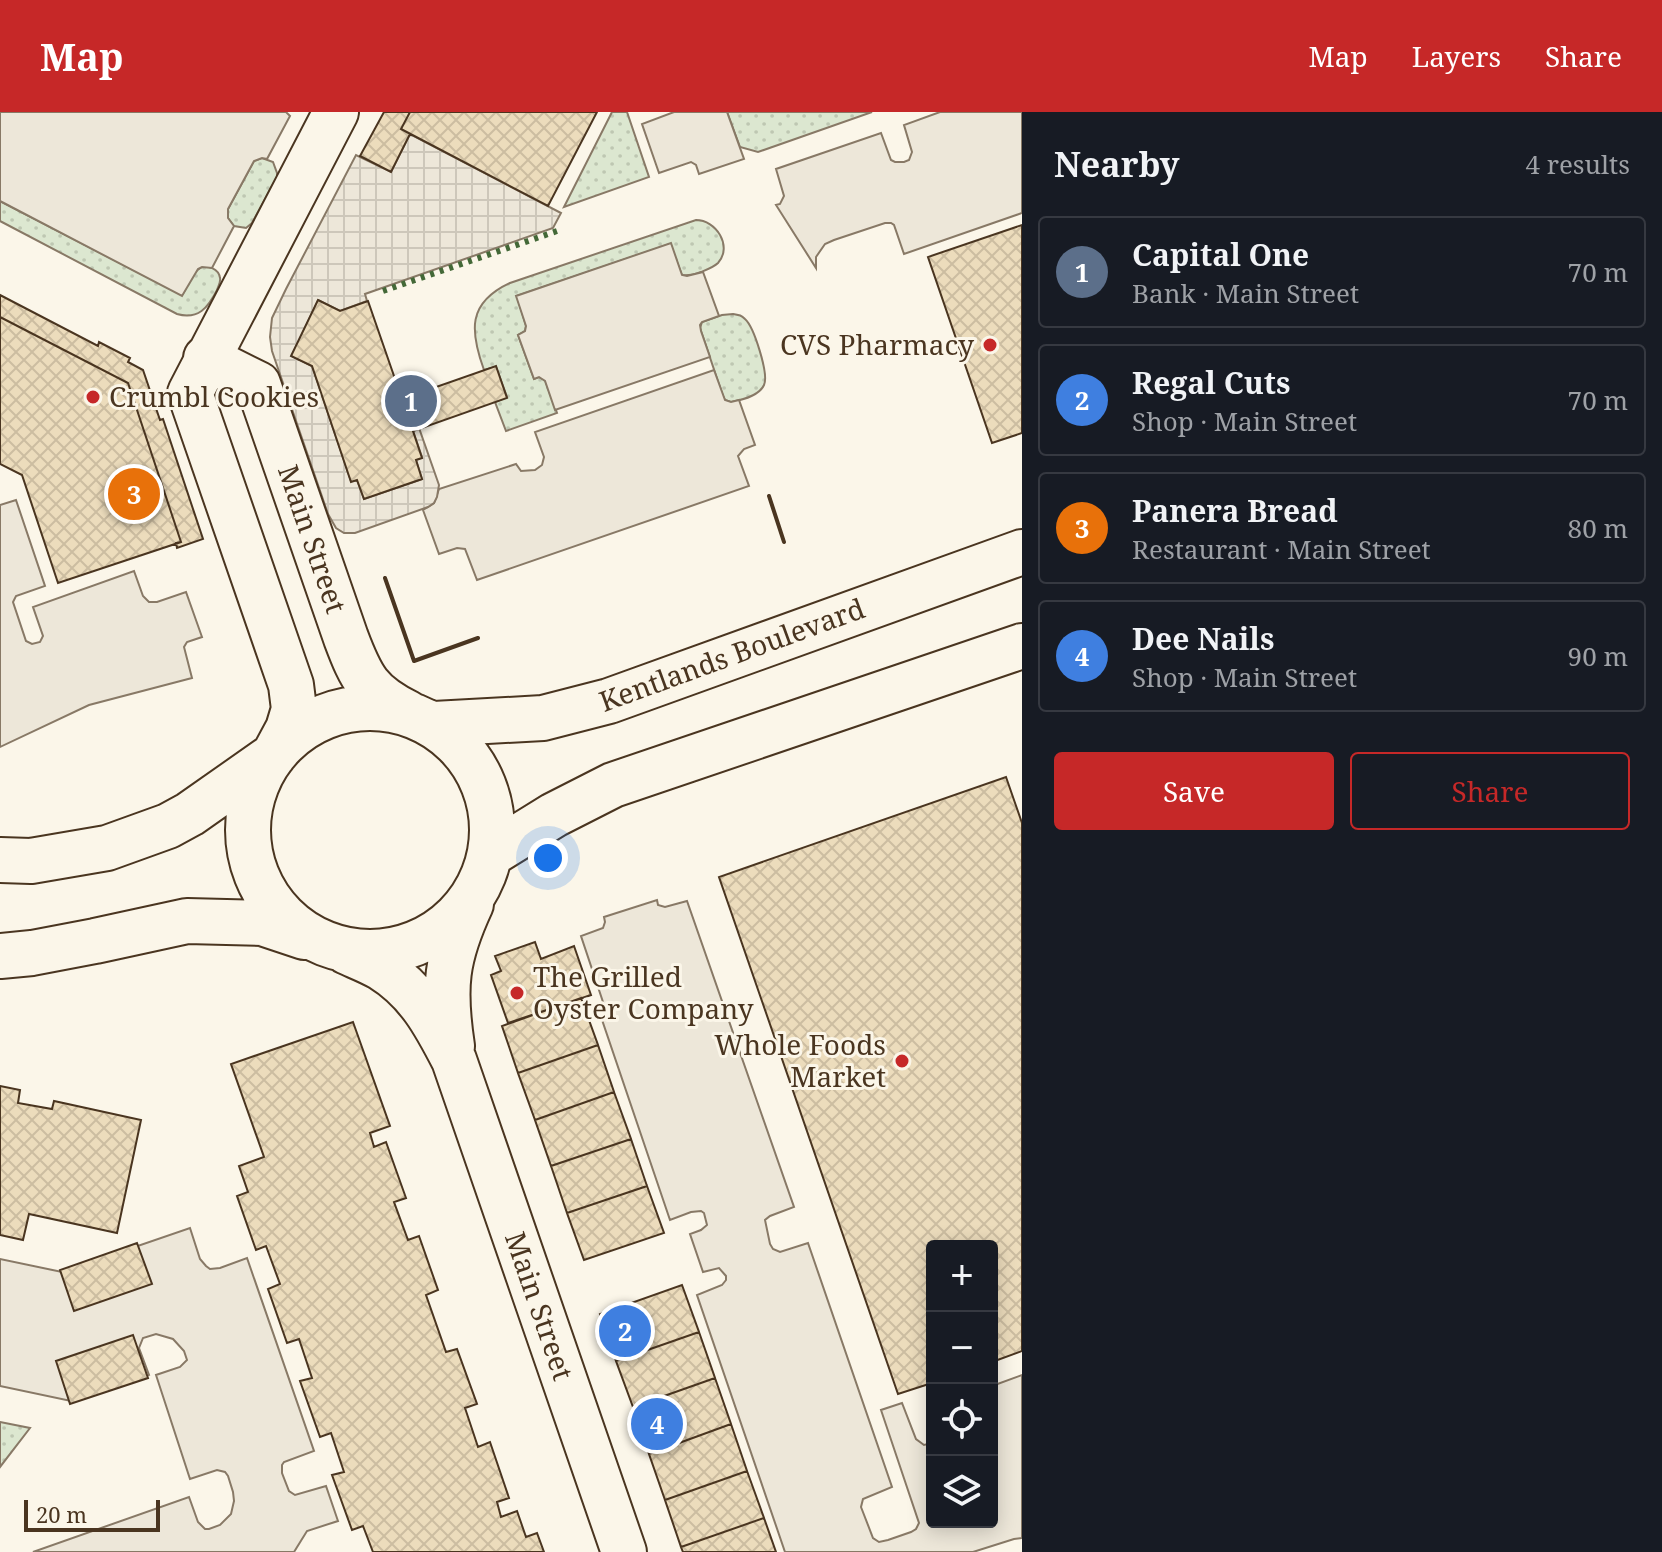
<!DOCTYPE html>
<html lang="en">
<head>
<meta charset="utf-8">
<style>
	body { margin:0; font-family:"Noto Serif",serif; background:#20242c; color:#f1f3f6 }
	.controls { position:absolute; right:24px; bottom:24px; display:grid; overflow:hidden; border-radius:8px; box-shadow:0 4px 20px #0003 }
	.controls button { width:72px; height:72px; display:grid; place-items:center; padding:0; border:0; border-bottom:2px solid #363941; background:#171b24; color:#f1f3f6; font:40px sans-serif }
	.scale { position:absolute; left:24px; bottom:20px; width:136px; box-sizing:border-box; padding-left:8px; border:4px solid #4a3520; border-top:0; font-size:22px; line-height:28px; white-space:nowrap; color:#4a3520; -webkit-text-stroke:6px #fbf6e9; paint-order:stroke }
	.you { position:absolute; left:548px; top:746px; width:28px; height:28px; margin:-20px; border:6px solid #fff; border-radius:50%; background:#1a73e8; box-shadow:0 0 0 12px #1a73e833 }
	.badge { display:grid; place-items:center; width:52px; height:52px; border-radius:50%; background:#c62828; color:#fff; font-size:26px; font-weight:700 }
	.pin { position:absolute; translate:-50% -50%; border:4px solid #fff; box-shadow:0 2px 8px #0006 }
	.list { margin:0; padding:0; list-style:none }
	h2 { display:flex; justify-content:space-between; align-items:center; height:104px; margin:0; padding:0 32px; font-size:34px }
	h2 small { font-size:26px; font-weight:400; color:#9ea1a6 }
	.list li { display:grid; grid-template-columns:52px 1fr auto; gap:24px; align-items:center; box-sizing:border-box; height:112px; margin:0 16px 16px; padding:0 16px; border:2px solid #363941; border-radius:8px }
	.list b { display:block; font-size:30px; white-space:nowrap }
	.list p { margin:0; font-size:26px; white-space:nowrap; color:#9ea1a6 }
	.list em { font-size:26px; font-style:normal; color:#9ea1a6 }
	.actions { display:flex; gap:16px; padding:24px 32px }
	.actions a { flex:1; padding:18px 0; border:2px solid #c62828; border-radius:8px; text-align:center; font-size:28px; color:#c62828 }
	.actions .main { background:#c62828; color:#fff }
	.icon { flex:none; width:44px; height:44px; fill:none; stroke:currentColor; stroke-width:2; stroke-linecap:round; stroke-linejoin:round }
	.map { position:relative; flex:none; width:1022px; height:1440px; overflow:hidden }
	header { display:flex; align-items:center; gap:48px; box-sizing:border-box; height:112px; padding:0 40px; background:#c62828; color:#fff }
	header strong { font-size:38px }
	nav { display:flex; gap:44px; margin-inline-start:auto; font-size:28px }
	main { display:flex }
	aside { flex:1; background:#171b24 }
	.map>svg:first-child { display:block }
</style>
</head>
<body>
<header>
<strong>Map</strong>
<nav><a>Map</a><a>Layers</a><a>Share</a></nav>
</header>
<main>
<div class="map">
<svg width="1022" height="1440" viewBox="0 0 1022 1440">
	<defs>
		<pattern id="grass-dots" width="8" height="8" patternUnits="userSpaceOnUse" patternTransform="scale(2)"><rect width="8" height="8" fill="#dce7d0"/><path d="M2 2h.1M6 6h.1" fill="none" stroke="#bec7b2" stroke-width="1.8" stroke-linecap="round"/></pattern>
		<pattern id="plaza-grid" width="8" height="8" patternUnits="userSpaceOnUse" patternTransform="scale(2)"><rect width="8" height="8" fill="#ede7d9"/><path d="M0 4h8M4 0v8" fill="none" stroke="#cdc7ba"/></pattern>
		<pattern id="building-cross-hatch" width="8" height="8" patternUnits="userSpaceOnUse" patternTransform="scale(2)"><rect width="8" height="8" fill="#ecdcbc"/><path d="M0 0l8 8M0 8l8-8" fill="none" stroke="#ccbda1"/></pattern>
	</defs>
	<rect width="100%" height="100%" fill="#fbf6e9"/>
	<path fill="url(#grass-dots)" stroke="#887966" stroke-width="2" d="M 612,0 L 627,0 L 649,65 L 564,95 Z
		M 727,0 L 872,0 L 758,40 L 740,35 Z
		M 262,46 L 273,50 L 277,61 L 277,65 L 252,111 L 246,116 L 234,114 L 228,106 L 228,97 L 254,49 Z
		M 0,89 L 182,183 C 187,176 192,160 200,156 C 207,152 219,157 220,166 C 221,170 218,175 217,178 C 208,196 198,208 177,202 L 0,109 Z
		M 696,108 C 716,108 733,134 718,151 C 714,155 706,158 701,160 C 693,163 689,164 682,163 L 670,132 L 517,184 L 526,214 L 525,219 L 518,223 L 534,267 L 539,265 L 545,268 L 557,301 L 506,319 L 495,290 L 507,285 L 496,255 L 484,258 C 470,219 467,191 510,171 Z
		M 733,202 C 739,203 741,203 745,207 C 754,215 769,262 764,273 C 759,284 742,288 731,290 L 725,288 L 723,284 L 700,216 L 702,210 L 722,203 Z
		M 0,1310 L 30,1316 L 0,1355 Z"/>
	<path fill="#ede7d9" stroke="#887966" stroke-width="2" d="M 0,0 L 286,0 L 290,4 L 267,47 L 262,46 L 254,49 L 228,97 L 228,106 L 234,114 L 212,156 L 202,155 L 198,157 L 182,184 L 0,89 Z
		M 674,0 L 727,0 L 744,47 L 699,62 L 696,53 L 691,50 L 659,61 L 642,12 Z
		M 940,0 L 1022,0 L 1022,101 L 904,142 L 894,113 L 891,111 L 885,111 L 834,128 L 825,132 L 816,145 L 816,156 L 776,93 L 780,92 L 784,84 L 776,57 L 881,21 L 891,48 L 895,50 L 904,50 L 909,48 L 912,40 L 904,13 Z
		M 671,131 L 682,163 L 687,164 L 703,160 L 719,204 L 702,210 L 700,213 L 701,219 L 710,245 L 555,298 L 545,269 L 539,265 L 534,267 L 518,223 L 525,219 L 526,214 L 516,184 Z
		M 714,258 L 725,288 L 731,290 L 739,288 L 755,333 L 744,337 L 738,344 L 749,374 L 477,468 L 465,437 L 457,436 L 439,442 L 423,398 L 434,391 L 439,377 L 516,352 L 521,359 L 535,358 L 542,353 L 544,345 L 535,320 Z
		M 16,388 L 45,474 L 16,484 L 13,490 L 26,529 L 32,532 L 40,530 L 43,524 L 33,495 L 134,459 L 143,484 L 149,490 L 157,490 L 186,480 L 202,525 L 187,530 L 184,535 L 192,566 L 89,593 L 0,635 L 0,393 Z
		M 657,788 L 658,793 L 665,795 L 687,789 L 794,1095 L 770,1104 L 765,1108 L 770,1132 L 773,1137 L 780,1140 L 808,1131 L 892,1375 L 863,1387 L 861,1395 L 873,1426 L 879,1430 L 888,1428 L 911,1420 L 916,1417 L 919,1411 L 881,1298 L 902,1291 L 916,1327 L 924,1333 L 932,1331 L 932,1410 L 992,1410 L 992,1274 L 1022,1263 L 1022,1426 L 1014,1427 L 973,1440 L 785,1440 L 697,1183 L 722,1173 L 726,1168 L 726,1164 L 719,1156 L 703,1160 L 690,1122 L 701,1118 L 707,1113 L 704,1101 L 701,1099 L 691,1100 L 670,1108 L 599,899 L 605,896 L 581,824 L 603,816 L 605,810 L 604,805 Z
		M 190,1116 L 200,1147 L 206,1154 L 210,1157 L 220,1156 L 247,1146 L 314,1339 L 284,1350 L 282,1353 L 282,1361 L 289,1379 L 295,1383 L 326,1374 L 338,1409 L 307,1419 L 294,1440 L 33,1440 L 189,1385 L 198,1410 L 205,1417 L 209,1417 L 220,1413 L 231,1402 L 234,1389 L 233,1380 L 228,1364 L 225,1360 L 217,1358 L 190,1367 L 156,1263 L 180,1255 L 187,1248 L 184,1239 L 173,1227 L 156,1222 L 143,1226 L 139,1236 L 149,1263 L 71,1289 L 0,1274 L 0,1147 L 62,1160 Z"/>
	<path fill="url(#plaza-grid)" stroke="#887966" stroke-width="2" d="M 410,22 L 561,101 L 553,116 L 365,182 L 367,189 L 340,199 L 318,188 L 292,244 L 312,254 L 351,369 L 357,368 L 364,387 L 422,367 L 416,348 L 422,345 L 413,319 L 419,316 L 439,373 L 437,385 L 434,391 L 428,395 L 355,421 L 344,421 L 336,416 L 328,402 L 272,239 L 270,225 L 272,206 L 286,177 L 356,43 L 391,60 Z"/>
	<path fill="url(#building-cross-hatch)" stroke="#4a3520" stroke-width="2" d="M 384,0 L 410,0 L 401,17 L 410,22 L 391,60 L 360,44 Z
		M 410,0 L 597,0 L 548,94 L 401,17 Z
		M 1022,113 L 1022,321 L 992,331 L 928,145 Z
		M 0,183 L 98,234 L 99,230 L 130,246 L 128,250 L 143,258 L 160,308 L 163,307 L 203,427 L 177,436 L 176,431 L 181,430 L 128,271 L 0,205 Z
		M 318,188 L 340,199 L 368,189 L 402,287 L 496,254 L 507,286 L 413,319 L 422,346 L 416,348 L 422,367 L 364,387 L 357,368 L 351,370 L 312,254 L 291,244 Z
		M 0,205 L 128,271 L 181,430 L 58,471 L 22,363 L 0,352 Z
		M 1006,665 L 1022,711 L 1022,1239 L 992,1250 L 992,1134 L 932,1134 L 932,1271 L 898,1282 L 719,765 Z
		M 535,830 L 541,847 L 574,834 L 591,883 L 508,911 L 491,863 L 501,859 L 495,844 Z
		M 581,886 L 598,933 L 518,961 L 502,914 Z
		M 353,910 L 390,1014 L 370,1021 L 374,1035 L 386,1030 L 406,1086 L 394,1090 L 408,1128 L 419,1124 L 438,1178 L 426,1183 L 446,1240 L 457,1237 L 477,1292 L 465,1296 L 478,1335 L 490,1330 L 509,1386 L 497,1390 L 501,1405 L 517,1399 L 526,1425 L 537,1421 L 544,1440 L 373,1440 L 363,1414 L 352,1418 L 332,1363 L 344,1360 L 331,1321 L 320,1325 L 300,1269 L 312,1266 L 299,1227 L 287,1231 L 268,1177 L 280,1172 L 266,1134 L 256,1138 L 237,1084 L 248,1080 L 239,1054 L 264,1045 L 231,952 Z
		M 598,933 L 614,980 L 535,1008 L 518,961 Z
		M 0,974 L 20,978 L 18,991 L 52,997 L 54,989 L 141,1008 L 117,1121 L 29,1102 L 23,1128 L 0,1123 Z
		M 614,980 L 631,1027 L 551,1054 L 535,1008 Z
		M 631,1027 L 647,1074 L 567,1101 L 551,1054 Z
		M 647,1074 L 664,1121 L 584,1148 L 567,1101 Z
		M 137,1131 L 152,1172 L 74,1199 L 60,1158 Z
		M 682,1173 L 699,1220 L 616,1249 L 600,1202 Z
		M 699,1220 L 715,1266 L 633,1295 L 616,1249 Z
		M 133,1223 L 148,1266 L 70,1292 L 56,1249 Z
		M 715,1266 L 731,1312 L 649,1342 L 633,1295 Z
		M 731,1312 L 747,1359 L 665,1388 L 649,1342 Z
		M 747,1359 L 764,1406 L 681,1435 L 665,1388 Z
		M 764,1406 L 776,1440 L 683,1440 L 681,1435 Z"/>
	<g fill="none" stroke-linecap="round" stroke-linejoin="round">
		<g stroke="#4a3520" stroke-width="48">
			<path id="minor" d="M 206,246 L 258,272 L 346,526 C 361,566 369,582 408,601
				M248 718a122 122 0 1 1 244 0a122 122 0 1 1-244 0Z
				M 434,612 L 543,606 L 609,589 L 1022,440
				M 491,742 L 554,703 L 613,673 L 1022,534
				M 0,748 L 31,749 L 107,736 L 168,714 L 190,702 L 274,643 L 288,617 L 294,597 L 291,573 L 190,281 L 336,0
				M 347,840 C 358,845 371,850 381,856 C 418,879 435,911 454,948 L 624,1440
				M 0,844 L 32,841 L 95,829 L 187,809 L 262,811 L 304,825
				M 452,934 C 443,875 446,846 471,792"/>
		</g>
		<use href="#minor" stroke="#fbf6e9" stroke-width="44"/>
		<path stroke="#436837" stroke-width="6" stroke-dasharray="4 6" stroke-linecap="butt" d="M 383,179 L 557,119"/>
		<path stroke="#4a3520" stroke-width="4" d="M 769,384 L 784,430
			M 385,466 L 414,549 L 478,526"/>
	</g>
	<g fill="#c62828" stroke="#fbf6e9" stroke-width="3">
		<circle cx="990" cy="233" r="8"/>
		<circle cx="93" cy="285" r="8"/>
		<circle cx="517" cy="881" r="8"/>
		<circle cx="902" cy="949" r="8"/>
	</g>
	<g text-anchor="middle" stroke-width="6" stroke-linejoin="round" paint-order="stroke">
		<g font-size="28" fill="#4a3520" stroke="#fbf6e9" text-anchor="end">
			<text x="974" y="243">CVS Pharmacy</text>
			<text x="109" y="295" text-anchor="start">Crumbl Cookies</text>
			<text x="533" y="875" text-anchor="start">The Grilled<tspan x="533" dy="32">Oyster Company</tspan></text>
			<text x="886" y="943">Whole Foods<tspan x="886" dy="32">Market</tspan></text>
		</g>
		<g font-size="28" fill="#4a3520" stroke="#fbf6e9">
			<text transform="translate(312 427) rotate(71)" y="10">Main Street</text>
			<text transform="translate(732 543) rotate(-20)" y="10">Kentlands Boulevard</text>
			<text transform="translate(539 1194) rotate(71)" y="10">Main Street</text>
		</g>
	</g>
</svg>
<div class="controls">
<button>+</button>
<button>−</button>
<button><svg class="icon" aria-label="locate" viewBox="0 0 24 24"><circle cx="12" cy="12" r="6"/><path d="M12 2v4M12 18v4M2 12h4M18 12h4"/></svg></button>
<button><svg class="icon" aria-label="layers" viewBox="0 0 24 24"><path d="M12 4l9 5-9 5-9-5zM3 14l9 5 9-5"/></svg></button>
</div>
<div class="scale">20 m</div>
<div class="you"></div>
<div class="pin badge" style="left:411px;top:289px;background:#5c6f8a">1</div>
<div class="pin badge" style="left:625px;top:1219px;background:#3f7fe0">2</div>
<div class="pin badge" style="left:134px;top:382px;background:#e8710a">3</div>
<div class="pin badge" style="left:657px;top:1312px;background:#3f7fe0">4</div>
</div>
<aside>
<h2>Nearby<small>4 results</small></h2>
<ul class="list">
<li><span class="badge" style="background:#5c6f8a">1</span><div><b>Capital One</b><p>Bank · Main Street</p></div><em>70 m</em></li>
<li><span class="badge" style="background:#3f7fe0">2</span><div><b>Regal Cuts</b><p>Shop · Main Street</p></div><em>70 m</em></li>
<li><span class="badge" style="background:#e8710a">3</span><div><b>Panera Bread</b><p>Restaurant · Main Street</p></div><em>80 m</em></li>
<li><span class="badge" style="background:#3f7fe0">4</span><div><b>Dee Nails</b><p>Shop · Main Street</p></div><em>90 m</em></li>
</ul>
<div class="actions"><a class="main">Save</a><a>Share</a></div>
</aside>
</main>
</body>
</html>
